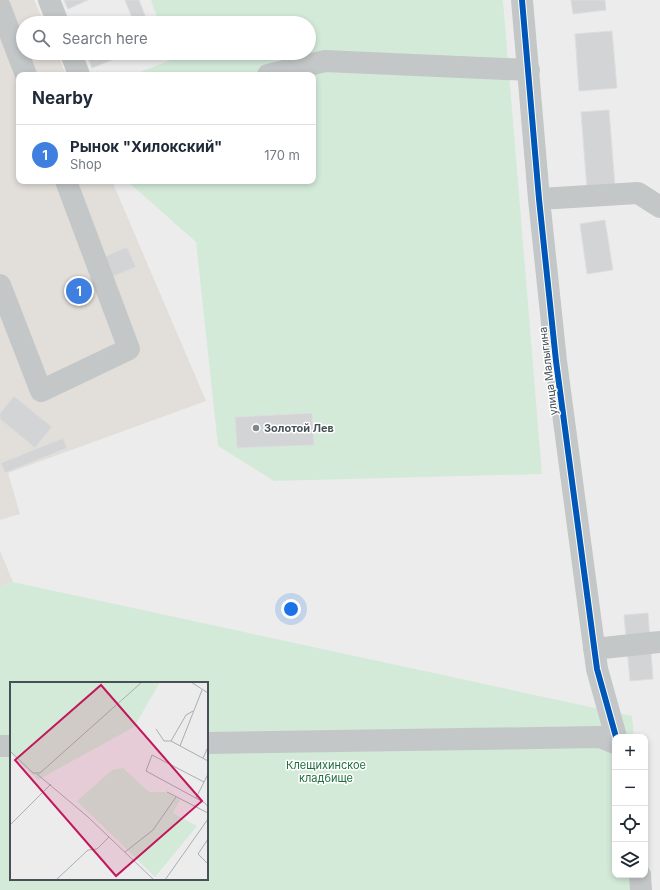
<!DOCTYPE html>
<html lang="en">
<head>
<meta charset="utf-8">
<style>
	body { margin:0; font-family:Inter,sans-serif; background:#f2f2f3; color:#1f2937 }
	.controls { position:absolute; right:12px; bottom:12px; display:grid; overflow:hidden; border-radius:8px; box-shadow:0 2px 6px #0003 }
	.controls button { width:36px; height:36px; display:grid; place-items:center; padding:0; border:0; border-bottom:1px solid #e0e1e3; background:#fff; color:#1f2937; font:20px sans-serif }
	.you { position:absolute; left:291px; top:609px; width:14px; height:14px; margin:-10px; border:3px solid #fff; border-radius:50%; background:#1a73e8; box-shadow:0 0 0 6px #1a73e833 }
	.badge { display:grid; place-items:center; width:26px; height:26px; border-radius:50%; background:#0f766e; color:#fff; font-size:13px; font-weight:700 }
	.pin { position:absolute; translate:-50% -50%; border:2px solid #fff; box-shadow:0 1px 4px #0006 }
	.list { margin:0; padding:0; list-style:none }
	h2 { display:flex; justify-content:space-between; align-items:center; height:52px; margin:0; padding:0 16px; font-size:17px }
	h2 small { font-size:13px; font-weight:400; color:#747a83 }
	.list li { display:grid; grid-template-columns:26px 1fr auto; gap:12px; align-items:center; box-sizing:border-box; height:60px; padding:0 16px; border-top:1px solid #e0e1e3 }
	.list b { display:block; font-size:15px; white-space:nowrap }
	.list p { margin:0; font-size:13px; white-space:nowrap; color:#747a83 }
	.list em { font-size:13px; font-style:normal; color:#747a83 }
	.icon { flex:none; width:22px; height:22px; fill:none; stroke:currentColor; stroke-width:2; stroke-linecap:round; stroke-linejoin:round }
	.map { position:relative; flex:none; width:660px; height:890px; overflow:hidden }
	.search { position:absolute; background:#fff; box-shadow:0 2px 6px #0003; left:16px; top:16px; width:300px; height:44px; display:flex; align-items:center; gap:10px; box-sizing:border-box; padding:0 14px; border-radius:22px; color:#747a83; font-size:15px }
	.panel { position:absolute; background:#fff; box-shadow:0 2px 6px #0003; left:16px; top:72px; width:300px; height:112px; border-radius:8px }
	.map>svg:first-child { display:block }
</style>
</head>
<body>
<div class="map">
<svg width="660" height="890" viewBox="0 0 660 890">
	<rect width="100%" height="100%" fill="#edecec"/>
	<path fill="#e2ded9" d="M 0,0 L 34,0 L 44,23 L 23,23 L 23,53 L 57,53 L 66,75 L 19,75 L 19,181 L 112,181 L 206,401 L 8,473 L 20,514 L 0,520 Z
		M 0,551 L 13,582 L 0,587 Z"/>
	<path fill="#d3ead9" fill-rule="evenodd" d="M 151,0 L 503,0 L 542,474 L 274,481 L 218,446 L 196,242 L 127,181 L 313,181 L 313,75 L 133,75 L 173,59 L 171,53 L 309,53 L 309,23 L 159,23 Z
		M 13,582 L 632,716 L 634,737 L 615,737 L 615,875 L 645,875 L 645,838 L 651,890 L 0,890 L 0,587 ZM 11,683 L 207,683 L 207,879 L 11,879 Z"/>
	<path fill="#d3d4d5" stroke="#dededf" d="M 64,0 L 88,0 L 68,9 Z
		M 125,0 L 139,0 L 148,23 L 134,23 Z
		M 571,0 L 605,0 L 606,10 L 573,14 Z
		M 612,31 L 617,88 L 579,91 L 575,34 Z
		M 86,53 L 129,53 L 92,68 Z
		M 609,110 L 615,187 L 587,189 L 581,112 Z
		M 605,220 L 613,270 L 587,274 L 580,224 Z
		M 127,247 L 136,267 L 104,280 L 96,260 Z
		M 14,396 L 52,427 L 35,448 L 0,419 L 0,413 Z
		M 312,413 L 314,445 L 237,448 L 235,417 Z
		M 63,438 L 67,448 L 5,473 L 1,463 Z
		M 648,613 L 653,679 L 630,681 L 624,615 Z"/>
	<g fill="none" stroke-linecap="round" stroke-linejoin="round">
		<path stroke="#c4c7c7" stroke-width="22" d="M 49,0 L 58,23
			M 522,0 L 539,199 L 556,361 L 597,669 L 616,737
			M 0,7 L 26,75
			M 71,53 L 79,75
			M 268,75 L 325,61 L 529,70
			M 539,199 L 638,193 L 660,207
			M 0,285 L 41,391 L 129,349 L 66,181
			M 594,649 L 660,642
			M 207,743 L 600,737 L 615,743
			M 0,746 L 11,746
			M 640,875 L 641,890"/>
		<g stroke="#fff" stroke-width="8">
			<path id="cycleway" d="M 522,0 L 539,199 L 556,361 L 597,669 L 616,737"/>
		</g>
		<use href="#cycleway" stroke="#0057b8" stroke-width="6"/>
	</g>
	<circle fill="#80878a" stroke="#fff" stroke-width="1.5" cx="256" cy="428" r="4"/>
	<g text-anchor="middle" stroke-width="3" stroke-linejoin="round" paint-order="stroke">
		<g font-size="11" fill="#465056" stroke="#fff">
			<text transform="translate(548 371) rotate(-97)" y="4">улица Малыгина</text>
		</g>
		<g font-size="11" font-weight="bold" fill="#465056" stroke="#fff" text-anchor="start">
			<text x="264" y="432">Золотой Лев</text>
		</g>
		<g font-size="11" fill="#206e3e" stroke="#fff">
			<text x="326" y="769">Клещихинское<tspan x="326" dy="13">кладбище</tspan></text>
		</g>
	</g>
	<g transform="translate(10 682)">
		<rect width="198" height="198" fill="#edecec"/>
		<path d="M 0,0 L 150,0 L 124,45 L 28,98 L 0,71 ZM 113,86 L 139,110 L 155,110 L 170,118 L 163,131 L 187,144 L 145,195 L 67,119 L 102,88 Z" fill="#d3ead9"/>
		<path fill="none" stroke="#aaaeb0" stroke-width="1" d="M 181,0 L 198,11M 146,47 L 154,59 L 161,59 L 198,79M 161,59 L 176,33 L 183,29M 170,64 L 192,8M 0,69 L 23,91 L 30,91 L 132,0M 193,76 L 198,65M 27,92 L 78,135 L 144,198M 194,100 L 142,73 L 136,89 L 195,121 L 198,125M 157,110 L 198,131M 186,116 L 198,92M 0,143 L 41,102M 198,157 L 188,172 L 198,182M 115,170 L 143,148 L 166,115M 46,198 L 78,168 L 87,167 L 99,155M 155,198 L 198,137"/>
		<path fill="#c2185b" fill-opacity="0.15" stroke="#c2185b" stroke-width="2" d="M 91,3 L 192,119 L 106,194 L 5,78 Z"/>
		<rect width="198" height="198" fill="none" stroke="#465056" stroke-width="2"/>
	</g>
</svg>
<div class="controls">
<button>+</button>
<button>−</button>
<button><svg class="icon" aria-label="locate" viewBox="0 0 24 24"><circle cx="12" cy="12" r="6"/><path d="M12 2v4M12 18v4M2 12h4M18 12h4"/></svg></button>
<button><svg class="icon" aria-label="layers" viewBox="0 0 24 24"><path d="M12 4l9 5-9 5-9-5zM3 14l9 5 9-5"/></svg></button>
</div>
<div class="you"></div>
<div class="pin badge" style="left:79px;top:291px;background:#3f7fe0">1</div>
<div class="search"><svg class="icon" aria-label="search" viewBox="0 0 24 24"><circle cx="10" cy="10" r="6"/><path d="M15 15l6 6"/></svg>Search here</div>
<section class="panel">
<h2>Nearby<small></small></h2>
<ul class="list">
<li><span class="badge" style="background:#3f7fe0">1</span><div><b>Рынок &quot;Хилокский&quot;</b><p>Shop</p></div><em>170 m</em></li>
</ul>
</section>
</div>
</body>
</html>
